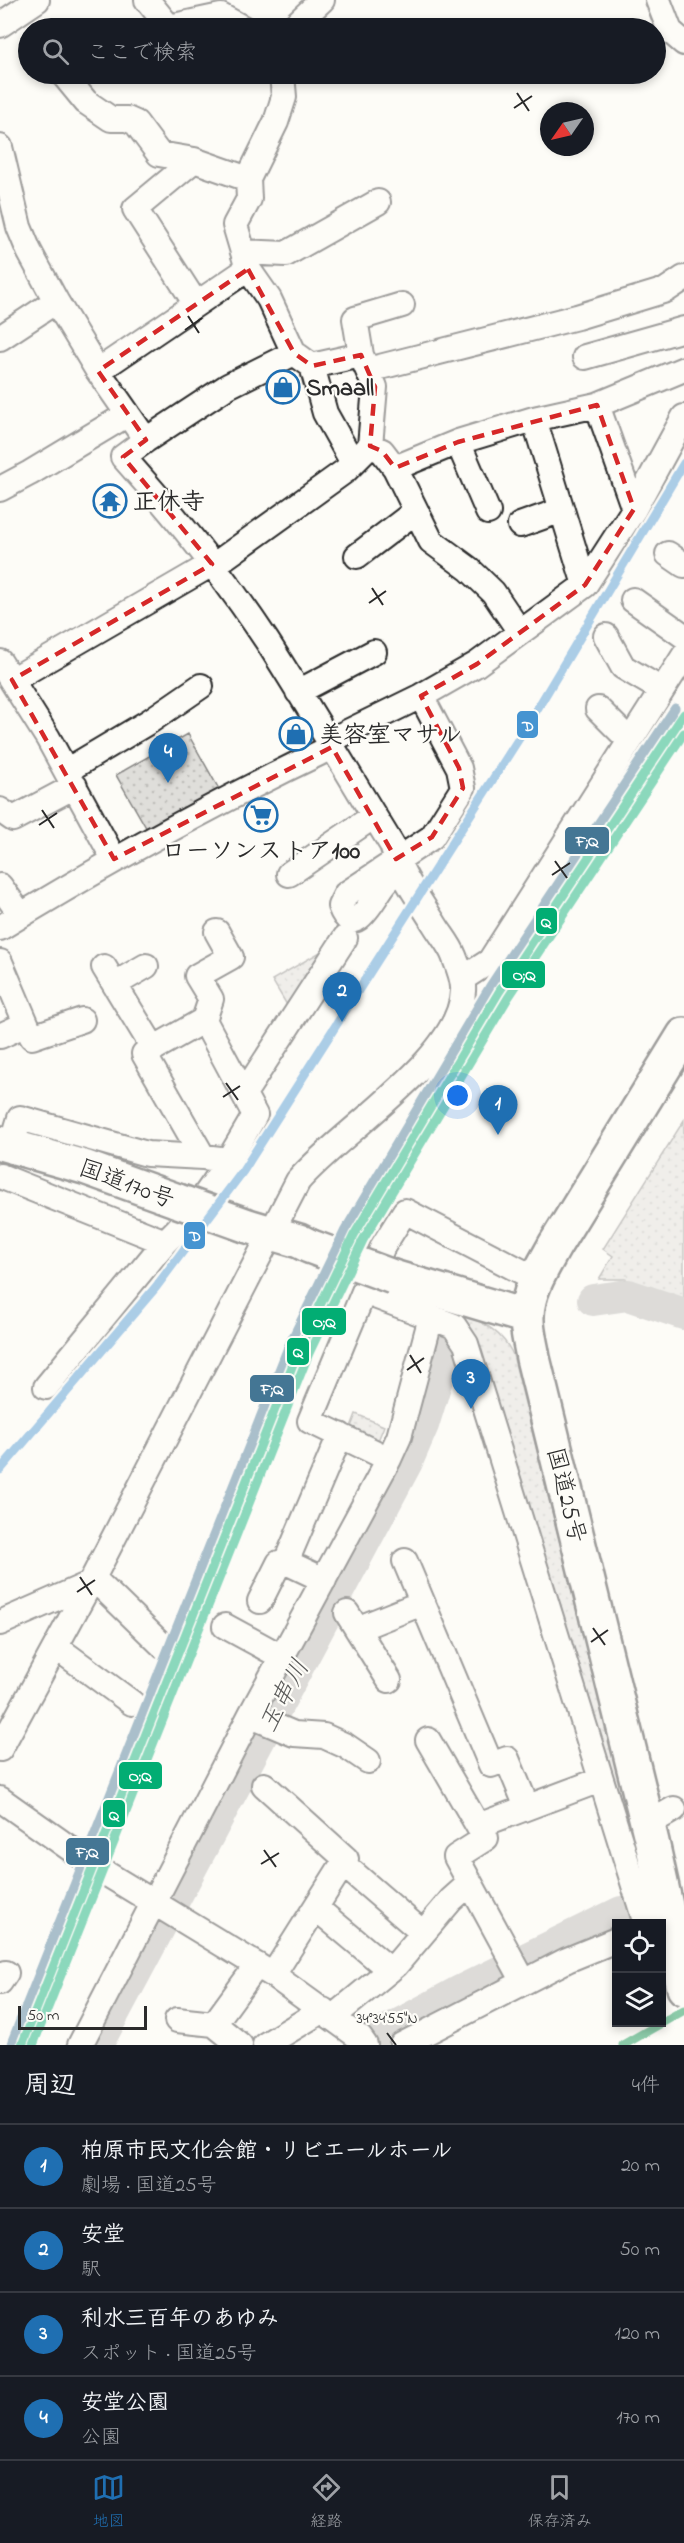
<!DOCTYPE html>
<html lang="ja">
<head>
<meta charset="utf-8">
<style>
	body { margin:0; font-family:"Indie Flower","Klee One",sans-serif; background:#20242c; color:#f1f3f6 }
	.controls { position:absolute; right:18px; bottom:18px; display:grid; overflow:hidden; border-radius:0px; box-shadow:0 3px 9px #0003 }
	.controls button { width:54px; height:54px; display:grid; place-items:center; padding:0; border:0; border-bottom:2px solid #363941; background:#171b24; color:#f1f3f6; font:30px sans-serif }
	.compass { position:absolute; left:540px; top:102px; width:54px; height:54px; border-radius:50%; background:#171b24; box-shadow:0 3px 9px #0003; rotate:236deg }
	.scale { position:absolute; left:18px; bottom:15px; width:129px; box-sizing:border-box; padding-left:6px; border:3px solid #2b2b2b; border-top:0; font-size:16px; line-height:21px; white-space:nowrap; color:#2b2b2b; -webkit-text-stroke:4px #fdfcf7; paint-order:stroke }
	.you { position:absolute; left:458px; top:1096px; width:21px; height:21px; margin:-15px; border:4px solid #fff; border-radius:50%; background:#1a73e8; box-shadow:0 0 0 9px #1a73e833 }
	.badge { display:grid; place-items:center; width:39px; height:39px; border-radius:50%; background:#1f6fb2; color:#fff; font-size:20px; font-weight:700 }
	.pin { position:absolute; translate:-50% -50px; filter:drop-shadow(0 2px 3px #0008) }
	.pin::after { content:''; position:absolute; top:32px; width:21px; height:18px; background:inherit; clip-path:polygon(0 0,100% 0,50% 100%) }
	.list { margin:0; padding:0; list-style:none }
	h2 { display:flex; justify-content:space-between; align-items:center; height:78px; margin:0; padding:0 24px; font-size:26px }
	h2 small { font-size:20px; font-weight:400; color:#9ea1a6 }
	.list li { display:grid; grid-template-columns:39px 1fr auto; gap:18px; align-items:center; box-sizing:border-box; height:84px; padding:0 24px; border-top:2px solid #363941 }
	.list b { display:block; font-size:22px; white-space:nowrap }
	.list p { margin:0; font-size:20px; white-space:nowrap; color:#9ea1a6 }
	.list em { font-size:20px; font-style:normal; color:#9ea1a6 }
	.icon { flex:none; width:33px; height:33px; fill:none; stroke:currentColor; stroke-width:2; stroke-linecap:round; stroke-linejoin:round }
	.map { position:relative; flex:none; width:684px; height:2045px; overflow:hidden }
	.search { position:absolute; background:#171b24; box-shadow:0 3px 9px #0003; left:18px; right:18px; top:18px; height:66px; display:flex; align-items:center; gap:15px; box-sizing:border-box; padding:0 21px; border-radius:33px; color:#9ea1a6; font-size:22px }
	.sheet { height:414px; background:#171b24 }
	nav { display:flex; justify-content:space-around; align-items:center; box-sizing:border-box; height:84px; border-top:2px solid #363941; background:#171b24; font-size:16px; color:#9ea1a6 }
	nav a { display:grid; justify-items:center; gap:3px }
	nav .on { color:#1f6fb2 }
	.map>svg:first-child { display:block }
</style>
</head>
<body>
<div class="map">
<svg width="684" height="2045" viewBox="0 0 684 2045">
	<defs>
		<pattern id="park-dots" width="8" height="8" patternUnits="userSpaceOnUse" patternTransform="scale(1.5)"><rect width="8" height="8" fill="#dfdeda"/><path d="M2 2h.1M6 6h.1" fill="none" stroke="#c0bfbb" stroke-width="1.8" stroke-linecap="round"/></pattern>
	</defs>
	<rect width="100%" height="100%" fill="#fdfcf7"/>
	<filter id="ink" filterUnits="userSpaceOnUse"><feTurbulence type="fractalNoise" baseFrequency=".0167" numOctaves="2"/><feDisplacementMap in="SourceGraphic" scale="12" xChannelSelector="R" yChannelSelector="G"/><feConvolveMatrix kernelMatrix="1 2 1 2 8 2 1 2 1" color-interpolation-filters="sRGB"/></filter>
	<g filter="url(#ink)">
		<path fill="url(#park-dots)" stroke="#858482" stroke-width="1.5" d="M 188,734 L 220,791 L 148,831 L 116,775 Z
			M 322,951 L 326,956 L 290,1010 L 272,980 Z
			M 684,1120 L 684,1300 L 625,1279 L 599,1279 L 613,1256 L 603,1249 Z
			M 462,1313 C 484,1323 503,1332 513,1355 L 627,1811 L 652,1923 L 460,1319 Z
			M 356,1414 L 384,1426 L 377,1443 L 349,1432 Z"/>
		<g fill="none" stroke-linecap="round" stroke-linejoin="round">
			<path stroke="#b5b4b1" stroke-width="32" d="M 593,1300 L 628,1295 L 684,1314
				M 97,2045 L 407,1462 L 423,1425 L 450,1337
				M 361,2045 L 460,1991 L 621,1912"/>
			<g stroke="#2b2b2b" stroke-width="28">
				<path id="minor" d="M 147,0 L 169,27 L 221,16 L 243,28
					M 658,0 L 670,31 L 684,43
					M 0,25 L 37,0
					M 292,28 L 322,0
					M 63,74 L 86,102 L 111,119 L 127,119 L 136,123 L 159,154 L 194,160 L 248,179
					M 282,74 L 284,97 L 276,122 L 248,179 L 249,199 L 235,225 L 248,269 L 269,299 L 294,353 L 312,366 L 361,355
					M 0,147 L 19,227 L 29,251 L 56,301 L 98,371 L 146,440 L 123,457 C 175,515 224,576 267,641 C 310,708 350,777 392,845 C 400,874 419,899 435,925 C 441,935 450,945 454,956 C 458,966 464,980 463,991 C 461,1058 339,1132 298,1181 L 93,1578 L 0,1749
					M 194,160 L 135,209 L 196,304
					M 244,252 L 286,254 L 378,202
					M 0,338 L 56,301
					M 585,357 L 684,329
					M 312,366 L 325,413 L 353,463
					M 368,370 L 577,317 L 666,290 L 684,278
					M 98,371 L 248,269
					M 597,405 L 634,509
					M 534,419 L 597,405 L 684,369
					M 146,440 L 228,386 L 294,353
					M 458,442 L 488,512
					M 370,446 L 375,387 L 361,355 L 355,319 L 402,305
					M 395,468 L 431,541 L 469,569 L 493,592 L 520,632
					M 0,489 L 30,473 L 128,414
					M 520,525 L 562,510
					M 668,554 L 684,565
					M 357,556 L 416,511
					M 213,566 L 345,471 L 370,446 L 382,451 L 395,468 L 458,442 L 534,419 L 585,585
					M 633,600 L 684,636
					M 606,636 L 623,667 L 662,690
					M 0,662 L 48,738 L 114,859
					M 12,680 L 212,564
					M 298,692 L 374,652
					M 598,709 L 630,741
					M 329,741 L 421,696 L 477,664 L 585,585 L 634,509 L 684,417
					M 66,771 L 150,721 L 201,686
					M 0,810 L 13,819 L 75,786
					M 401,870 C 396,874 390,877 386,882 C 376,892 354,945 340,906 L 346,894 L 432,837 L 463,788 L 459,768 L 421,696
					M 289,874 L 374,816
					M 0,886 L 21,915
					M 0,928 C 108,862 218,801 332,747
					M 217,932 L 231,957 L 197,976 L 211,999 L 204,1020 L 144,1054 L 203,1157 L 229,1160
					M 0,962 L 32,1037 L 82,1020
					M 104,967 L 154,1049
					M 462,979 L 490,961 L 684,656
					M 115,984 L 146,966
					M 0,1036 L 26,1024
					M 249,1086 L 345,938
					M 17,1128 L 20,1118 L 147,1154 L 203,1157
					M 0,1176 L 165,1242 C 203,1206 229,1160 255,1115 L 204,1020
					M 364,1292 L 454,1326 L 466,1344 L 646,1924
					M 46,1387 L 165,1242
					M 389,1459 L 310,1421 L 383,1246 L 405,1211 L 536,1279
					M 405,1561 L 491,1765 L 507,1759 L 527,1807
					M 286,1562 L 340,1435
					M 93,1578 L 164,1647
					M 260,1601 L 279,1563 L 286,1562 L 324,1580
					M 347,1613 L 389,1680
					M 0,1623 L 89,1584
					M 225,1626 L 282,1657
					M 357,1629 L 422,1603
					M 56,1647 L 132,1703
					M 251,1716 L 294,1734 L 324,1736 L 346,1746 L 368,1761
					M 428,1740 L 478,1826 L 600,1780
					M 264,1785 L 346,1859 L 273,1975
					M 0,1799 L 102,1871 L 273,1975 L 360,2038 L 365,2045
					M 648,1824 L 674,1809
					M 478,1826 L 486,1838 L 456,1857 L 524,1982
					M 343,1864 L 423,1933
					M 316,1908 L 390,1970
					M 0,1982 L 6,1973
					M 333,2017 L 396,1965 L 451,1900 L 470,1883
					M 177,2020 L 214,2024 L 240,2045
					M 214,2024 L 257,1965
					M 80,2045 L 251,1714 L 389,1459 L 399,1437 L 431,1317
					M 265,2045 L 323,2010
					M 402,2045 L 567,1960 L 616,1940"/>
			</g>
			<g stroke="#2b2b2b" stroke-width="38">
				<path id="highway" d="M 684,1035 L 555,1245 C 543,1267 528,1289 527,1315 C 526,1329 531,1344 533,1358 L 652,1842 L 684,1988
					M 0,1143 L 84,1167 L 178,1201
					M 248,1226 L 299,1241 L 309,1246
					M 393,1277 L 527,1317"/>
			</g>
			<use href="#minor" stroke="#fdfcf7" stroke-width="24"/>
			<use href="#highway" stroke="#fdfcf7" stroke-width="33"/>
			<g stroke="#2b2b2b" stroke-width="38" stroke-linecap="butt">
				<path id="highway-bridge" d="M 178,1201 L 248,1226
					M 309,1246 L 393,1277"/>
			</g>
			<use href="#highway-bridge" stroke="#fdfcf7" stroke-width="33"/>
			<g stroke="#fdfcf7" stroke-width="14">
				<path id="rail-1" d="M 22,2045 L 299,1349 L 354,1235 L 499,992 L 684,714"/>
			</g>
			<g stroke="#fdfcf7" stroke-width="14">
				<path id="rail-2" d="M 33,2045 L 309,1353 L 363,1240 L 508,998 L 684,733"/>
			</g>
			<g stroke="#fdfcf7" stroke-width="14">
				<path id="rail-3" d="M 12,2041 L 289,1345 L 345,1230 L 490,986 L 675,708"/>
			</g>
			<g stroke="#fdfcf7" stroke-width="14">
				<path id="rail-4" d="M 0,1470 L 156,1287 L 243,1171 L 530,721 L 684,463"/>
			</g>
			<g stroke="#fdfcf7" stroke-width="14">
				<path id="rail-5" d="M 623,2045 L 684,2010"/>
			</g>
			<use href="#rail-1" stroke="#02ad73" stroke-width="9"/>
			<use href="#rail-2" stroke="#02ad73" stroke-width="9"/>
			<use href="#rail-3" stroke="#447694" stroke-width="9"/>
			<use href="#rail-4" stroke="#4694d1" stroke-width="9"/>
			<use href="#rail-5" stroke="#028e46" stroke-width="9"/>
		</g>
	</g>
	<path d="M0 0H684V2045H0ZM 248,269 L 294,353 L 312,366 L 361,355 L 375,387 L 370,446 L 382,451 L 395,468 L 458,442 L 597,405 L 634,509 L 585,585 L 477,664 L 421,696 L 459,768 L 463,788 L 432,837 L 396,859 L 332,747 L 114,859 L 12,680 L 212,564 L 123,457 L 146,440 L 98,371 Z" fill="#fdfcf7" fill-opacity=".55" fill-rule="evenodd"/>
	<path fill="none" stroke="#d62828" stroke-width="4.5" stroke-dasharray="12 8" stroke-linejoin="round" d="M 248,269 L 294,353 L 312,366 L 361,355 L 375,387 L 370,446 L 382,451 L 395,468 L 458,442 L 597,405 L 634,509 L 585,585 L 477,664 L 421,696 L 459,768 L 463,788 L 432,837 L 396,859 L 332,747 L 114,859 L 12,680 L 212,564 L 123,457 L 146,440 L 98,371 Z"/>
	<path fill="none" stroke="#2b2b2b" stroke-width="2" d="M 517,93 L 529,111M 514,108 L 532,96M 188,316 L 199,333M 185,330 L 202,318M 372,588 L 383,605M 369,603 L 386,591M 42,810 L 54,828M 39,825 L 57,813M 555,861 L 567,878M 552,875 L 570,863M 226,1083 L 238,1100M 223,1097 L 240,1086M 410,1355 L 421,1373M 407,1370 L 424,1358M 80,1577 L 92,1595M 77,1592 L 95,1580M 593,1628 L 605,1645M 591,1642 L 608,1630M 264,1850 L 276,1867M 261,1864 L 279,1853M 387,2033 L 396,2045"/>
	<defs>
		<g id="shop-ring" transform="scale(1.725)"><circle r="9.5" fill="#fdfcf7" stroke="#1f6fb2" stroke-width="1.5"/><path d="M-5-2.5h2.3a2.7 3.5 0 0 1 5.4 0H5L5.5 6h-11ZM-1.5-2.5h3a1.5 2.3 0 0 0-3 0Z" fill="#1f6fb2"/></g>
		<g id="temple-ring" transform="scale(1.725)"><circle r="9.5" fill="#fdfcf7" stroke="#1f6fb2" stroke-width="1.5"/><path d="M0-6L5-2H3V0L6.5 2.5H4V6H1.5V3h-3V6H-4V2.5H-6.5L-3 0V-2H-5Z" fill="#1f6fb2"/></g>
		<g id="supermarket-ring" transform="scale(1.725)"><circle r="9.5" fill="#fdfcf7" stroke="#1f6fb2" stroke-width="1.5"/><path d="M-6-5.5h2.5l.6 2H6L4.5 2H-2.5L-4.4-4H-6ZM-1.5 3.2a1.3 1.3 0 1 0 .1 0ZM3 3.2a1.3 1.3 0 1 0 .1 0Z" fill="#1f6fb2"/></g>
	</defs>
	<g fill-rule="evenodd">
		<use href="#shop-ring" x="283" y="387"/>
		<use href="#temple-ring" x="110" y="501"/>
		<use href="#shop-ring" x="296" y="734"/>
		<use href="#supermarket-ring" x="261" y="815"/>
	</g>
	<g text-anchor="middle" stroke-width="4.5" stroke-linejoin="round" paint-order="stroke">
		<g font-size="24" font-weight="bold" fill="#2b2b2b" stroke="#fdfcf7" text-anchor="start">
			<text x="306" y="395">Smaall</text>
			<text x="133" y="509">正休寺</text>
			<text x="319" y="742">美容室マサル</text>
			<text x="261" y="858" text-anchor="middle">ローソンストア100</text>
		</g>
		<g font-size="24" fill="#2b2b2b" stroke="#fdfcf7">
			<text transform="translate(127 1183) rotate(20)" y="8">国道170号</text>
			<text transform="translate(567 1495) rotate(76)" y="8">国道25号</text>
		</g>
		<g font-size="26" font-style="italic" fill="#5b5b5a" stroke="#fdfcf7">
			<text transform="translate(283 1695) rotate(-62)" y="9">玉串川</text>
		</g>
	</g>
	<g font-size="15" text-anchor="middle" fill="#2b2b2b" stroke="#fdfcf7" stroke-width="4.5" stroke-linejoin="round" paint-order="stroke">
		<text x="387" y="2023">34°34'55"N</text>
	</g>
	<g stroke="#fdfcf7" stroke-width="2">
		<rect x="516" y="710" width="23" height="29" rx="6" fill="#4694d1"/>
		<rect x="564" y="826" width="46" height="29" rx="6" fill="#447694"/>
		<rect x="535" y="907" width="23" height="28" rx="6" fill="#02ad73"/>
		<rect x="501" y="960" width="45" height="29" rx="6" fill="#02ad73"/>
		<rect x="183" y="1221" width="23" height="29" rx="6" fill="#4694d1"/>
		<rect x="301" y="1307" width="46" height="29" rx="6" fill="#02ad73"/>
		<rect x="286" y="1337" width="24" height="29" rx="6" fill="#02ad73"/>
		<rect x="249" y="1374" width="46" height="29" rx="6" fill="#447694"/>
		<rect x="118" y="1761" width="45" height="29" rx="6" fill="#02ad73"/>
		<rect x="102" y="1799" width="24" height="29" rx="6" fill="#02ad73"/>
		<rect x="65" y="1837" width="45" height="29" rx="6" fill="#447694"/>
	</g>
	<g font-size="16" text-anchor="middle" font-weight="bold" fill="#fff">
		<text x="528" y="731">D</text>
		<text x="587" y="846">F;Q</text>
		<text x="546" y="927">Q</text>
		<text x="524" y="980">O;Q</text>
		<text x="195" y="1241">D</text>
		<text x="324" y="1327">O;Q</text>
		<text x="298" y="1357">Q</text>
		<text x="272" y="1394">F;Q</text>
		<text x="140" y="1781">O;Q</text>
		<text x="114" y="1820">Q</text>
		<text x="87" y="1857">F;Q</text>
	</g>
</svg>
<div class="controls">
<button><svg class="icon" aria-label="locate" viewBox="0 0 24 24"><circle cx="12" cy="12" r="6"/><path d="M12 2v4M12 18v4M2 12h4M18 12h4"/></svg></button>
<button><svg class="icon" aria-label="layers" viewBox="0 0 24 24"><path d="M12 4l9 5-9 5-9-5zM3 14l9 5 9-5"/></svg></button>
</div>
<svg class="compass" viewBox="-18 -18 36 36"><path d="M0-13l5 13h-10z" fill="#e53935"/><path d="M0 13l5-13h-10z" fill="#9ea1a6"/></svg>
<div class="scale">50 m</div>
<div class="you"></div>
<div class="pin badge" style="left:498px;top:1135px">1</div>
<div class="pin badge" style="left:342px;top:1022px">2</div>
<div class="pin badge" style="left:471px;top:1409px">3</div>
<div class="pin badge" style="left:168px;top:783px">4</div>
<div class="search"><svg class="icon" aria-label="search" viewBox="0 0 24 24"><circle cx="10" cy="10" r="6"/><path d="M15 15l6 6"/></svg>ここで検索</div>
</div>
<section class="sheet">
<h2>周辺<small>4件</small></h2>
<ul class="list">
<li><span class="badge">1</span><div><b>柏原市民文化会館・リビエールホール</b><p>劇場 · 国道25号</p></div><em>20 m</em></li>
<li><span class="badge">2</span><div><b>安堂</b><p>駅</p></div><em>50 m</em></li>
<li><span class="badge">3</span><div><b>利水三百年のあゆみ</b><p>スポット · 国道25号</p></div><em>120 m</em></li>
<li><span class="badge">4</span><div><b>安堂公園</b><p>公園</p></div><em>170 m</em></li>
</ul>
</section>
<nav>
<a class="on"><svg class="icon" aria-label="map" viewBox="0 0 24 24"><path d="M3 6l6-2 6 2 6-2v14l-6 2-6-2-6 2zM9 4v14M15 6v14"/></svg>地図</a>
<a><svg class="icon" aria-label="directions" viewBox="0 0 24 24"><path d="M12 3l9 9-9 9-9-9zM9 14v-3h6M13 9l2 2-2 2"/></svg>経路</a>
<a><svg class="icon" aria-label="saved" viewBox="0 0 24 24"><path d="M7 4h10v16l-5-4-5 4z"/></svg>保存済み</a>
</nav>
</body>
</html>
